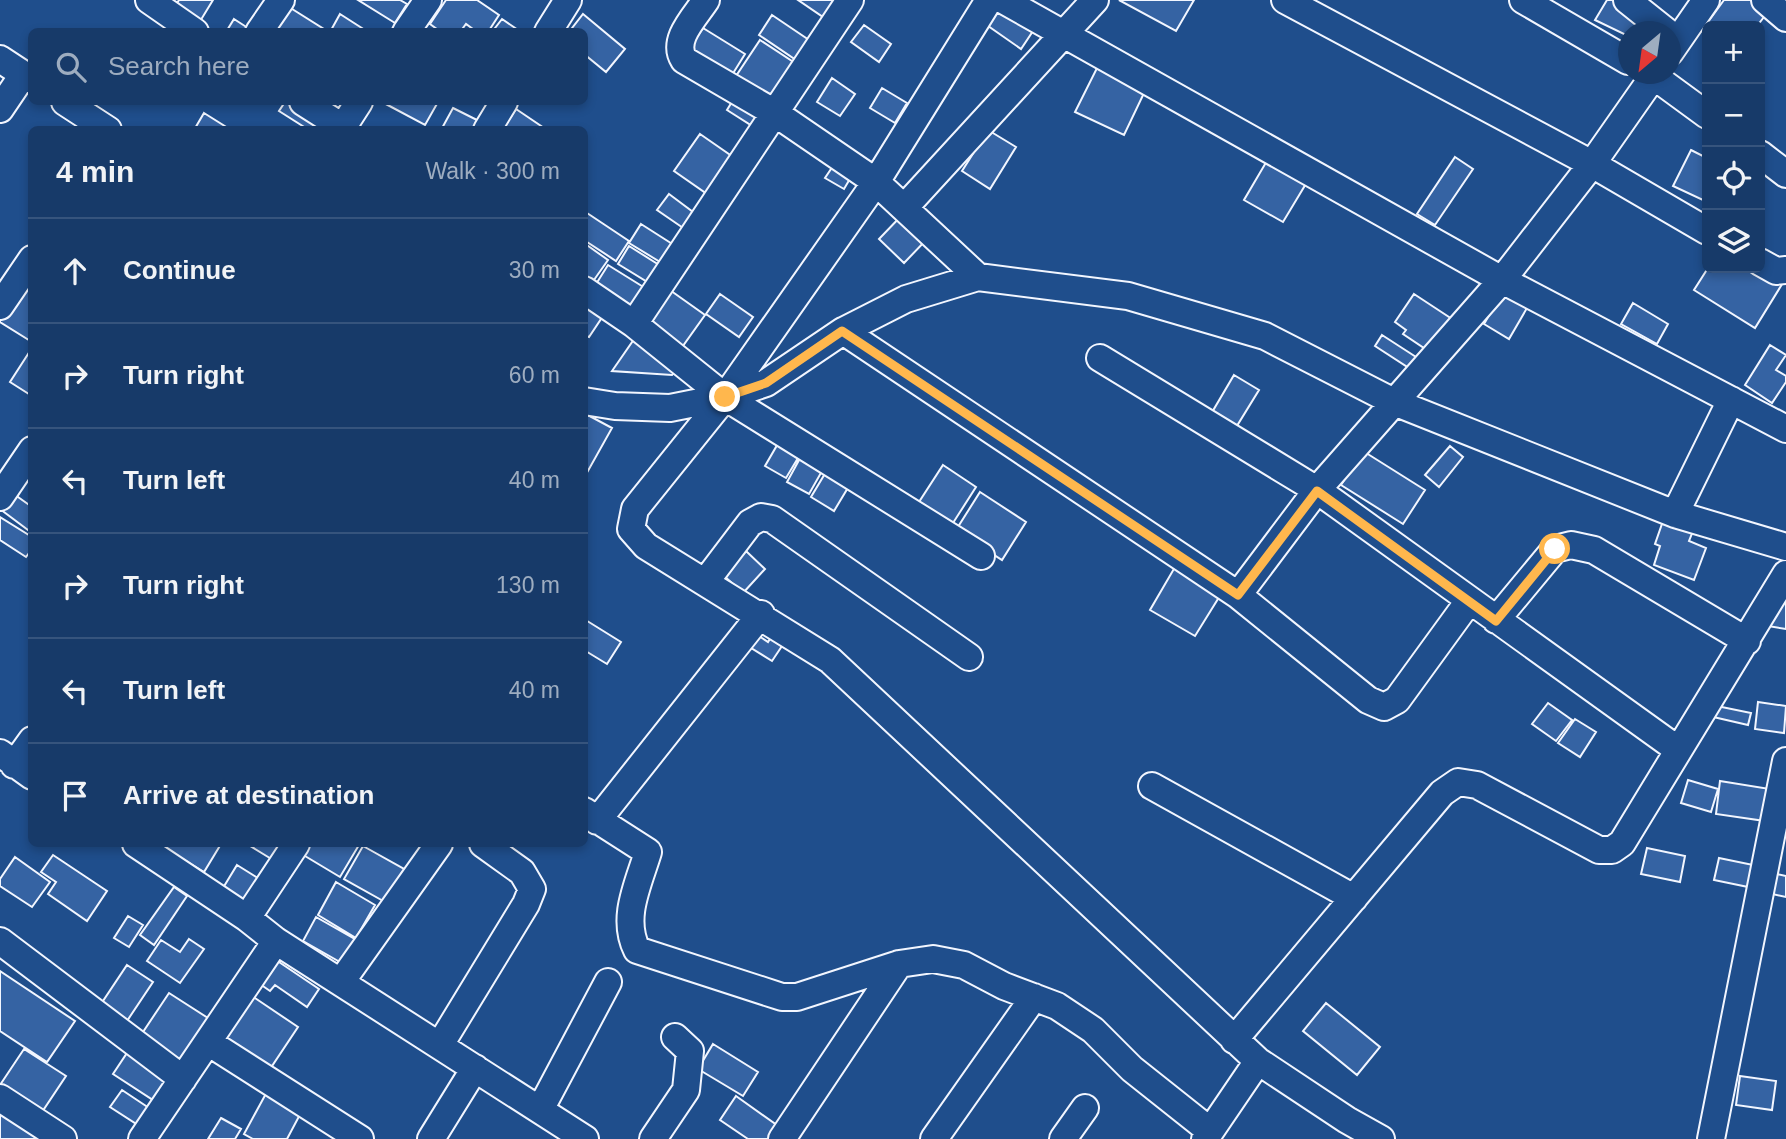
<!DOCTYPE html>
<html lang="en">
<head>
<meta charset="utf-8">
<style>
	body { margin:0; font-family:Arial,sans-serif; background:#20416f; color:#f1f3f6 }
	.controls { position:absolute; right:21px; top:21px; display:grid; overflow:hidden; border-radius:10px; box-shadow:0 4px 10px #0003 }
	.controls button { width:63px; height:63px; display:grid; place-items:center; padding:0; border:0; border-bottom:2px solid #36547d; background:#173a69; color:#f1f3f6; font:35px sans-serif }
	.compass { position:absolute; left:1618px; top:21px; width:63px; height:63px; border-radius:50%; background:#173a69; box-shadow:0 4px 10px #0003; rotate:209deg }
	.stop { position:absolute; width:21px; height:21px; margin:-16px; border:5px solid #ffb74d; border-radius:50%; background:#fff }
	.stop.end { background:#ffb74d; border-color:#fff; box-shadow:0 2px 7px #0008 }
	.list { margin:0; padding:0; list-style:none }
	h2 { display:flex; justify-content:space-between; align-items:center; height:91px; margin:0; padding:0 28px; font-size:30px }
	h2 small { font-size:23px; font-weight:400; color:#9eadc0 }
	.list li { display:grid; grid-template-columns:46px 1fr auto; gap:21px; align-items:center; box-sizing:border-box; height:105px; padding:0 28px; border-top:2px solid #36547d }
	.list b { display:block; font-size:26px; white-space:nowrap }
	.list em { font-size:23px; font-style:normal; color:#9eadc0 }
	.icon { flex:none; width:38px; height:38px; fill:none; stroke:currentColor; stroke-width:2; stroke-linecap:round; stroke-linejoin:round }
	.map { position:relative; flex:none; width:1786px; height:1139px; overflow:hidden }
	.search { position:absolute; background:#173a69; box-shadow:0 4px 10px #0003; left:28px; top:28px; width:560px; height:77px; display:flex; align-items:center; gap:18px; box-sizing:border-box; padding:0 24px; border-radius:10px; color:#9eadc0; font-size:26px }
	.panel { position:absolute; background:#173a69; box-shadow:0 4px 10px #0003; left:28px; top:126px; width:560px; height:721px; border-radius:10px }
	.map>svg:first-child { display:block }
</style>
</head>
<body>
<div class="map">
<svg width="1786" height="1139" viewBox="0 0 1786 1139">
	<rect width="100%" height="100%" fill="#1f4e8c"/>
	<path fill="#3563a3" stroke="#f2f6ff" stroke-width="2" d="M 179,0 L 213,0 L 199,23 L 174,8 Z
		M 358,0 L 400,0 L 407,4 L 395,23 Z
		M 446,0 L 477,0 L 499,15 L 488,32 L 477,32 L 466,24 L 460,32 L 441,32 L 430,24 Z
		M 798,0 L 839,0 L 826,19 Z
		M 1119,0 L 1194,0 L 1176,31 Z
		M 1607,0 L 1616,0 L 1659,32 L 1628,32 L 1628,36 L 1595,20 Z
		M 1724,0 L 1751,0 L 1767,13 L 1757,26 L 1714,26 L 1708,22 Z
		M 996,1 L 1035,28 L 1021,49 L 981,21 Z
		M 281,2 L 327,31 L 326,32 L 266,32 Z
		M 340,14 L 368,32 L 330,32 Z
		M 583,14 L 625,49 L 606,72 L 584,54 L 584,32 L 569,32 Z
		M 772,15 L 812,42 L 799,62 L 759,35 Z
		M 234,19 L 251,30 L 250,32 L 226,32 Z
		M 502,19 L 521,32 L 492,32 Z
		M 864,25 L 891,44 L 879,62 L 851,42 Z
		M 703,28 L 745,54 L 732,75 L 689,49 Z
		M 760,40 L 798,65 L 774,101 L 736,76 Z
		M 1097,68 L 1145,91 L 1124,135 L 1075,112 Z
		M 832,78 L 855,94 L 840,116 L 817,102 Z
		M 882,88 L 907,103 L 895,123 L 870,108 Z
		M 735,97 L 765,116 L 757,129 L 727,110 Z
		M 285,102 L 302,102 L 325,130 L 309,130 L 279,111 Z
		M 382,102 L 438,102 L 425,125 Z
		M 453,108 L 481,122 L 477,130 L 441,130 Z
		M 516,109 L 547,130 L 502,130 Z
		M 204,113 L 231,130 L 194,130 Z
		M 988,130 L 1016,147 L 990,189 L 962,171 Z
		M 700,134 L 736,159 L 710,196 L 674,171 Z
		M 1691,150 L 1707,158 L 1705,201 L 1673,186 Z
		M 1455,157 L 1473,169 L 1435,225 L 1417,214 Z
		M 1268,159 L 1307,182 L 1283,222 L 1244,200 Z
		M 833,166 L 851,177 L 844,189 L 825,178 Z
		M 669,194 L 697,215 L 686,230 L 657,210 Z
		M 584,211 L 629,241 L 616,261 L 584,240 Z
		M 904,213 L 929,237 L 904,263 L 879,239 Z
		M 641,224 L 677,247 L 665,265 L 629,243 Z
		M 584,243 L 608,260 L 589,287 L 584,284 Z
		M 629,246 L 664,268 L 654,286 L 618,264 Z
		M 608,265 L 645,288 L 628,315 L 591,292 Z
		M 1708,268 L 1760,268 L 1784,281 L 1755,328 L 1694,290 Z
		M 21,282 L 32,288 L 32,342 L 0,322 L 0,315 Z
		M 1506,286 L 1531,301 L 1509,339 L 1484,324 Z
		M 667,288 L 705,315 L 680,350 L 642,323 Z
		M 720,294 L 753,317 L 739,337 L 706,314 Z
		M 1414,294 L 1452,319 L 1430,352 L 1403,334 L 1406,330 L 1395,322 Z
		M 584,301 L 605,313 L 589,337 L 584,335 Z
		M 1633,303 L 1668,324 L 1657,344 L 1621,324 Z
		M 637,335 L 679,366 L 672,375 L 612,371 Z
		M 1382,335 L 1416,357 L 1409,368 L 1375,346 Z
		M 1770,345 L 1786,355 L 1776,370 L 1786,376 L 1786,382 L 1772,403 L 1745,385 Z
		M 30,351 L 32,352 L 32,396 L 10,382 Z
		M 1234,375 L 1259,390 L 1235,429 L 1211,414 Z
		M 584,413 L 612,428 L 584,478 Z
		M 783,435 L 804,448 L 786,478 L 765,466 Z
		M 1450,446 L 1463,457 L 1439,487 L 1425,475 Z
		M 804,451 L 826,464 L 809,494 L 787,482 Z
		M 1363,451 L 1425,490 L 1403,524 L 1341,485 Z
		M 943,465 L 976,487 L 953,523 L 919,502 Z
		M 829,467 L 852,481 L 834,511 L 811,497 Z
		M 11,492 L 32,507 L 32,533 L 0,509 Z
		M 980,492 L 1026,522 L 1002,560 L 956,530 Z
		M 0,517 L 32,537 L 32,549 L 26,557 L 0,540 Z
		M 1663,521 L 1693,531 L 1689,541 L 1706,548 L 1694,580 L 1654,565 L 1660,546 L 1655,544 Z
		M 746,551 L 765,569 L 743,593 L 723,575 Z
		M 1175,567 L 1221,594 L 1195,636 L 1150,610 Z
		M 1786,592 L 1786,629 L 1768,626 Z
		M 584,619 L 621,642 L 607,664 L 584,650 Z
		M 776,629 L 788,637 L 772,661 L 743,643 L 750,630 L 768,642 Z
		M 1758,702 L 1786,706 L 1784,733 L 1755,729 Z
		M 1548,703 L 1572,720 L 1556,741 L 1532,724 Z
		M 1712,705 L 1751,713 L 1748,725 L 1709,716 Z
		M 1575,719 L 1596,732 L 1580,757 L 1558,743 Z
		M 1688,780 L 1718,789 L 1711,812 L 1681,803 Z
		M 1720,781 L 1776,790 L 1772,822 L 1716,814 Z
		M 165,844 L 221,844 L 204,872 L 163,847 Z
		M 247,844 L 283,844 L 273,860 Z
		M 306,844 L 357,844 L 359,845 L 340,877 L 300,853 Z
		M 363,846 L 404,869 L 385,902 L 344,879 Z
		M 1647,848 L 1685,856 L 1680,882 L 1641,874 Z
		M 53,855 L 107,891 L 87,921 L 48,894 L 56,882 L 41,872 Z
		M 15,857 L 50,882 L 32,907 L 0,886 L 0,879 Z
		M 1719,858 L 1758,866 L 1753,888 L 1714,880 Z
		M 237,865 L 261,880 L 246,902 L 223,888 Z
		M 1772,873 L 1786,876 L 1786,897 L 1768,893 Z
		M 336,882 L 375,905 L 356,938 L 318,915 Z
		M 174,887 L 187,896 L 154,945 L 140,935 Z
		M 128,916 L 143,925 L 129,947 L 114,938 Z
		M 316,917 L 360,942 L 347,966 L 303,941 Z
		M 189,939 L 204,949 L 180,983 L 147,961 L 161,940 L 180,952 Z
		M 276,960 L 319,989 L 307,1007 L 275,985 L 270,991 L 260,984 Z
		M 127,965 L 153,982 L 123,1027 L 97,1010 Z
		M 0,971 L 75,1021 L 47,1062 L 0,1031 Z
		M 169,993 L 208,1018 L 178,1063 L 139,1038 Z
		M 249,994 L 298,1027 L 268,1072 L 219,1039 Z
		M 1326,1003 L 1380,1047 L 1357,1075 L 1303,1031 Z
		M 713,1044 L 758,1072 L 743,1096 L 698,1069 Z
		M 24,1049 L 66,1076 L 36,1121 L 0,1097 L 0,1085 Z
		M 127,1053 L 167,1079 L 153,1100 L 113,1074 Z
		M 1740,1076 L 1776,1081 L 1772,1110 L 1736,1105 Z
		M 269,1088 L 304,1107 L 287,1139 L 253,1139 L 244,1134 Z
		M 122,1090 L 149,1108 L 138,1125 L 110,1107 Z
		M 736,1096 L 781,1128 L 773,1139 L 748,1139 L 720,1120 Z
		M 0,1111 L 45,1139 L 0,1139 Z
		M 221,1118 L 241,1129 L 235,1139 L 208,1139 Z"/>
	<g fill="none" stroke-linecap="round" stroke-linejoin="round">
		<g stroke="#f2f6ff" stroke-width="30">
			<path id="minor" d="M 149,0 L 195,32
				M 706,0 C 695,17 671,40 684,60 L 775,113 L 876,182 L 978,277
				M 989,0 L 876,182 L 725,397 L 635,509 L 631,529 L 646,546 L 830,660 L 1258,1061 L 1347,1120 L 1381,1139
				M 1003,0 L 1502,280 L 1786,429
				M 1285,0 L 1592,164 L 1707,231
				M 1523,0 L 1628,61
				M 1627,0 L 1667,32
				M 1765,0 L 1786,18
				M 259,32 L 281,0
				M 406,32 L 428,0
				M 548,32 L 568,0
				M 1670,52 L 1706,0
				M 0,59 L 32,80
				M 1651,74 L 1707,115
				M 65,102 L 108,130
				M 303,102 L 347,130
				M 0,109 L 23,75
				M 341,130 L 359,102
				M 487,130 L 504,102
				M 1760,154 L 1786,174
				M 904,208 L 1095,0
				M 1760,262 L 1776,271 L 1786,270
				M 584,290 L 634,324 L 725,397 L 981,556
				M 0,306 L 32,259
				M 634,324 L 850,0
				M 843,331 L 1238,595 L 1317,490 L 1502,280 L 1592,164 L 1655,74
				M 1100,358 L 1317,490 L 1677,749
				M 584,401 L 615,406 L 670,408 L 725,397 L 766,383 L 843,331 L 906,299 L 978,277 L 1128,296 L 1265,336 L 1394,402 L 1675,514 L 1786,547
				M 0,497 L 32,450
				M 1675,514 L 1731,400
				M 706,581 L 750,523 L 761,517 L 772,519 L 969,657
				M 1238,595 L 1368,700 L 1384,707 L 1397,700 L 1469,601
				M 1496,620 L 1555,549 L 1571,545 L 1594,550 L 1747,641
				M 0,753 L 32,776
				M 14,765 L 32,740
				M 1152,786 L 1354,898
				M 584,811 L 648,852 C 638,885 621,918 637,950 L 782,997 L 797,997 L 899,964 L 933,959 L 964,965 L 1004,986 L 1057,1006 L 1093,1030 L 1132,1069 L 1210,1131
				M 597,821 L 761,614
				M 136,844 L 247,918 L 276,941 L 585,1139
				M 247,918 L 296,844
				M 0,941 L 183,1079
				M 341,982 L 439,844
				M 1234,1040 L 1442,793 L 1458,782 L 1477,785 L 1599,850 L 1612,850 L 1622,843 L 1786,574
				M 208,1042 L 360,1139
				M 440,1045 L 526,904 L 532,889 L 522,872 L 483,844
				M 0,1098 L 63,1139
				M 540,1110 L 608,982
				M 142,1139 L 276,941
				M 431,1139 L 475,1068
				M 653,1139 L 686,1090 L 690,1051 L 675,1037
				M 782,1139 L 899,964
				M 934,1139 L 1034,997
				M 1063,1139 L 1085,1108
				M 1205,1139 L 1258,1061
				M 1711,1139 L 1786,761"/>
		</g>
		<use href="#minor" stroke="#1f4e8c" stroke-width="26"/>
	</g>
	<g fill="none" stroke-linecap="round" stroke-linejoin="round">
		<path stroke="#ffb74d" stroke-width="9" d="M 725,397 L 766,383 L 842,331 L 1238,595 L 1317,491 L 1496,621 L 1555,549"/>
	</g>
</svg>
<div class="controls">
<button>+</button>
<button>−</button>
<button><svg class="icon" aria-label="locate" viewBox="0 0 24 24"><circle cx="12" cy="12" r="6"/><path d="M12 2v4M12 18v4M2 12h4M18 12h4"/></svg></button>
<button><svg class="icon" aria-label="layers" viewBox="0 0 24 24"><path d="M12 4l9 5-9 5-9-5zM3 14l9 5 9-5"/></svg></button>
</div>
<svg class="compass" viewBox="-18 -18 36 36"><path d="M0-13l5 13h-10z" fill="#e53935"/><path d="M0 13l5-13h-10z" fill="#9eadc0"/></svg>
<div class="stop" style="left:1555px;top:549px"></div>
<div class="stop end" style="left:725px;top:397px"></div>
<div class="search"><svg class="icon" aria-label="search" viewBox="0 0 24 24"><circle cx="10" cy="10" r="6"/><path d="M15 15l6 6"/></svg>Search here</div>
<section class="panel">
<h2>4 min<small>Walk · 300 m</small></h2>
<ul class="list">
<li><svg class="icon" aria-label="ahead" viewBox="0 0 24 24"><path d="M12 20V5M6 11l6-6 6 6"/></svg><div><b>Continue</b></div><em>30 m</em></li>
<li><svg class="icon" aria-label="right" viewBox="0 0 24 24"><path d="M7 20v-9h11M14 6l5 5-5 5"/></svg><div><b>Turn right</b></div><em>60 m</em></li>
<li><svg class="icon" aria-label="left" viewBox="0 0 24 24"><path d="M17 20v-9H6M10 6l-5 5 5 5"/></svg><div><b>Turn left</b></div><em>40 m</em></li>
<li><svg class="icon" aria-label="right" viewBox="0 0 24 24"><path d="M7 20v-9h11M14 6l5 5-5 5"/></svg><div><b>Turn right</b></div><em>130 m</em></li>
<li><svg class="icon" aria-label="left" viewBox="0 0 24 24"><path d="M17 20v-9H6M10 6l-5 5 5 5"/></svg><div><b>Turn left</b></div><em>40 m</em></li>
<li><svg class="icon" aria-label="arrive" viewBox="0 0 24 24"><path d="M6 21V4h12l-3 4 3 4H6"/></svg><div><b>Arrive at destination</b></div></li>
</ul>
</section>
</div>
</body>
</html>
